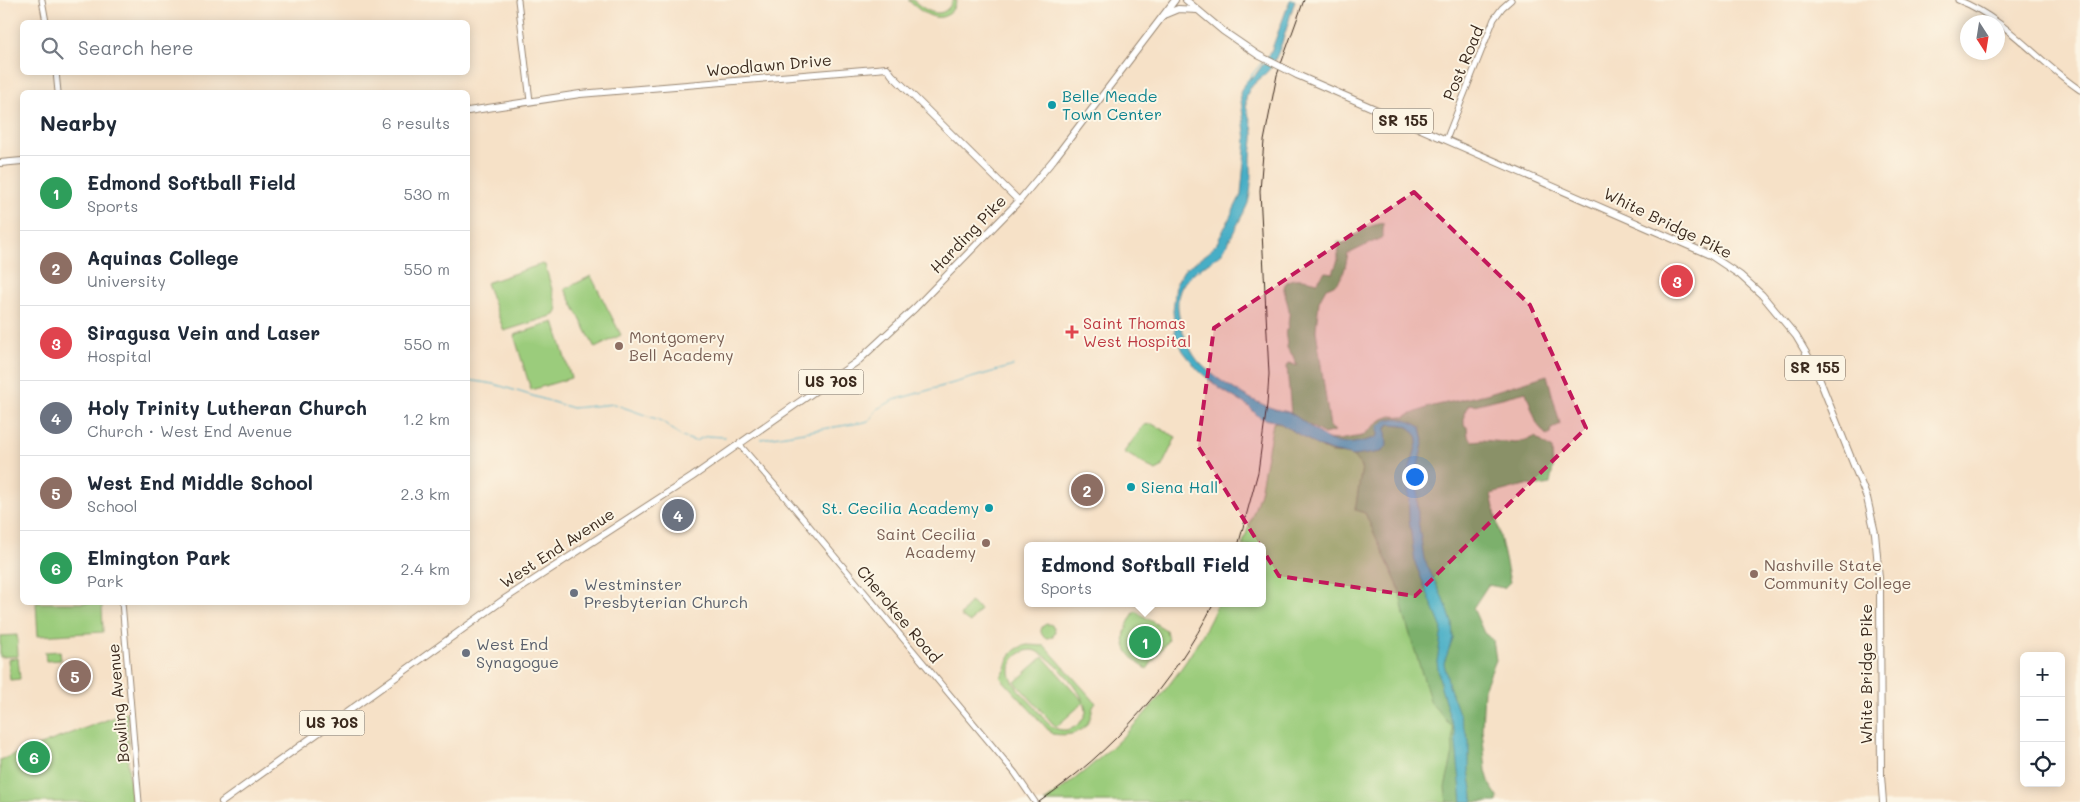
<!DOCTYPE html>
<html lang="en">
<head>
<meta charset="utf-8">
<style>
	body { margin:0; font-family:Mali,sans-serif; background:#f2f2f3; color:#1f2937 }
	.controls { position:absolute; right:15px; bottom:15px; display:grid; overflow:hidden; border-radius:8px; box-shadow:0 2px 12px #0003 }
	.controls button { width:45px; height:45px; display:grid; place-items:center; padding:0; border:0; border-bottom:1px solid #e0e1e3; background:#fff; color:#1f2937; font:25px sans-serif }
	.compass { position:absolute; left:1960px; top:15px; width:45px; height:45px; border-radius:50%; background:#fff; box-shadow:0 2px 12px #0003; rotate:168deg }
	.you { position:absolute; left:1414px; top:476px; width:18px; height:18px; margin:-12px; border:4px solid #fff; border-radius:50%; background:#1a73e8; box-shadow:0 0 0 8px #1a73e833 }
	.badge { display:grid; place-items:center; width:32px; height:32px; border-radius:50%; background:#1a73e8; color:#fff; font-size:16px; font-weight:700 }
	.pin { position:absolute; translate:-50% -50%; border:2px solid #fff; box-shadow:0 1px 5px #0006 }
	.popup { position:absolute; left:1024px; top:542px; width:242px; height:65px; box-sizing:border-box; display:grid; place-content:center; border-radius:8px; background:#fff; filter:drop-shadow(0 1px 4px #0005); font-size:16px; white-space:nowrap; color:#747a83 }
	.popup b { font-size:19px; color:#1f2937 }
	.popup::after { content:''; position:absolute; left:50%; top:100%; margin-left:-10px; border:10px solid transparent; border-top-color:#fff }
	.list { margin:0; padding:0; list-style:none }
	h2 { display:flex; justify-content:space-between; align-items:center; height:65px; margin:0; padding:0 20px; font-size:21px }
	h2 small { font-size:16px; font-weight:400; color:#747a83 }
	.list li { display:grid; grid-template-columns:32px 1fr auto; gap:15px; align-items:center; box-sizing:border-box; height:75px; padding:0 20px; border-top:1px solid #e0e1e3 }
	.list b { display:block; font-size:19px; white-space:nowrap }
	.list p { margin:0; font-size:16px; white-space:nowrap; color:#747a83 }
	.list em { font-size:16px; font-style:normal; color:#747a83 }
	.icon { flex:none; width:28px; height:28px; fill:none; stroke:currentColor; stroke-width:2; stroke-linecap:round; stroke-linejoin:round }
	.map { position:relative; flex:none; width:2080px; height:802px; overflow:hidden }
	.search { position:absolute; background:#fff; box-shadow:0 2px 12px #0003; left:20px; top:20px; width:450px; height:55px; display:flex; align-items:center; gap:12px; box-sizing:border-box; padding:0 18px; border-radius:8px; color:#747a83; font-size:19px }
	.panel { position:absolute; background:#fff; box-shadow:0 2px 12px #0003; left:20px; top:90px; width:450px; height:515px; border-radius:8px }
	.map>svg:first-child { display:block }
</style>
</head>
<body>
<div class="map">
<svg width="2080" height="802" viewBox="0 0 2080 802">
	<rect width="100%" height="100%" fill="#fcf5e5"/>
	<filter id="ink" filterUnits="userSpaceOnUse"><feTurbulence type="fractalNoise" baseFrequency=".02" numOctaves="2"/><feDisplacementMap in="SourceGraphic" scale="10" xChannelSelector="R" yChannelSelector="G"/><feConvolveMatrix kernelMatrix="1 2 1 2 8 2 1 2 1" color-interpolation-filters="sRGB"/></filter>
	<filter id="wash" filterUnits="userSpaceOnUse"><feTurbulence type="fractalNoise" baseFrequency=".0096" numOctaves="4" result="noise"/><feDisplacementMap in="SourceGraphic" scale="20" xChannelSelector="R" yChannelSelector="G"/><feGaussianBlur stdDeviation="1.12" result="paint"/><feColorMatrix in="noise" values="0 0 0 0 0 0 0 0 0 0 0 0 0 0 0 0 0 1.4 0 .05"/><feComposite in="paint" operator="in"/></filter>
	<g filter="url(#wash)">
		<rect width="100%" height="100%" fill="#f6e1c7"/>
		<path fill="#9bcc7c" stroke="#6b7b4d" fill-rule="evenodd" d="M 908,0 L 913,0 C 926,12 944,22 953,0 L 957,0 C 947,30 923,15 908,0 Z
			M 542,264 L 545,265 L 558,310 L 555,315 L 504,331 L 486,283 Z
			M 591,276 L 621,335 L 595,348 L 565,289 Z
			M 554,322 L 571,378 L 531,390 L 514,335 Z
			M 1278,422 L 1324,449 L 1358,456 L 1451,716 L 1462,802 L 1044,802 C 1114,753 1184,683 1218,603 L 1262,603 L 1262,546 L 1242,546 L 1260,493 L 1273,423 Z
			M 1152,424 L 1176,437 L 1161,468 L 1156,471 L 1124,452 L 1144,425 Z
			M 970,602 L 980,609 L 970,623 L 960,616 Z
			M 36,603 L 102,603 L 103,632 L 38,636 Z
			M 1135,611 L 1166,630 L 1168,640 L 1147,669 C 1121,653 1118,637 1135,611 Z
			M1041 631a7 7 0 1 1 14 0a7 7 0 1 1-14 0Z
			M 17,635 L 18,656 L 0,657 L 0,636 Z
			M 1027,645 L 1045,646 L 1096,703 C 1091,708 1093,712 1090,718 C 1084,735 1067,736 1052,734 L 1000,677 C 1012,667 1002,651 1027,645 ZM 1031,650 C 1048,651 1087,694 1086,712 C 1082,726 1067,735 1053,727 C 1045,722 1039,712 1032,704 C 1022,693 1004,679 1012,662 C 1016,654 1023,651 1031,650 Z
			M 60,651 L 61,660 L 46,661 L 45,652 Z
			M 1043,657 L 1084,702 L 1056,727 L 1015,682 Z
			M 18,658 L 20,679 L 10,680 L 8,659 Z
			M 128,712 L 128,766 L 132,802 L 0,802 L 0,760 Z"/>
		<path fill="#7cb06c" stroke="#5c6d45" d="M 1383,223 L 1383,237 L 1348,254 C 1344,271 1344,283 1326,288 L 1319,301 L 1316,330 L 1330,427 L 1335,431 L 1324,434 L 1291,414 L 1287,367 L 1289,363 L 1297,366 L 1293,356 L 1287,348 C 1288,341 1284,336 1286,330 L 1289,329 C 1287,321 1290,317 1289,310 C 1288,303 1285,297 1284,290 C 1283,274 1307,279 1317,282 L 1325,272 L 1333,273 L 1338,260 L 1338,242 L 1346,243 L 1352,235 L 1357,235 C 1362,228 1374,225 1383,223 Z
			M 1547,375 L 1560,424 L 1550,430 L 1551,433 L 1547,436 L 1537,424 L 1526,392 L 1474,405 L 1469,404 L 1464,413 L 1464,425 L 1467,427 L 1468,436 L 1472,441 L 1481,440 L 1516,443 L 1535,437 L 1552,449 L 1553,468 L 1550,484 L 1539,486 L 1525,485 L 1491,494 L 1510,582 L 1504,588 L 1488,585 L 1473,608 L 1484,633 L 1493,640 L 1496,660 L 1484,689 L 1482,729 L 1486,770 L 1490,785 L 1498,797 L 1497,802 L 1447,802 L 1445,787 L 1453,753 L 1452,727 L 1431,703 L 1404,615 L 1399,588 L 1365,513 L 1355,510 L 1362,467 L 1351,454 L 1332,453 L 1319,446 L 1325,439 L 1338,440 L 1362,436 L 1381,420 L 1391,416 L 1404,417 L 1429,407 L 1486,394 Z"/>
		<path fill="#46aec6" stroke="#406c72" d="M 1290,0 L 1295,0 C 1289,19 1281,52 1271,67 C 1264,78 1247,85 1246,99 C 1245,110 1252,121 1253,132 C 1254,141 1251,149 1251,158 C 1251,174 1252,188 1248,203 C 1247,207 1224,251 1222,253 C 1208,265 1184,274 1179,294 C 1174,313 1186,346 1198,361 C 1213,379 1263,409 1284,411 C 1291,412 1298,418 1304,422 C 1332,444 1338,449 1375,438 L 1378,435 L 1379,426 C 1393,413 1406,419 1421,427 L 1424,440 L 1417,470 L 1418,520 L 1424,559 L 1447,607 L 1452,623 L 1453,638 L 1444,663 L 1449,686 L 1469,741 L 1469,770 L 1473,796 L 1472,802 L 1462,802 L 1455,733 L 1441,688 L 1437,662 L 1442,629 L 1415,563 L 1409,519 L 1408,475 L 1418,440 L 1417,436 L 1410,428 L 1403,425 L 1390,424 L 1386,427 L 1387,446 L 1381,452 L 1354,456 L 1331,451 L 1318,446 L 1278,422 L 1260,418 L 1248,406 L 1219,388 L 1198,370 L 1183,351 L 1175,333 L 1173,311 L 1176,284 L 1184,270 L 1208,253 L 1217,243 L 1241,195 L 1246,139 L 1240,93 L 1244,84 L 1256,74 L 1270,54 Z"/>
		<g fill="none" stroke-linecap="round" stroke-linejoin="round">
			<path stroke="#46aec6" stroke-width="1" d="M 1245,83 L 1263,61
				M 468,380 L 494,384 L 572,408 L 614,404 L 662,421 L 682,437 L 695,441 L 707,436 L 725,437
				M 1378,431 L 1378,427 L 1387,420
				M 761,439 L 865,422 L 870,420 L 877,409 L 894,400 L 1013,366"/>
		</g>
	</g>
	<g filter="url(#ink)">
		<g fill="none" stroke-linecap="round" stroke-linejoin="round">
			<g stroke="#988672" stroke-width="7">
				<path id="minor" d="M 42,0 L 46,22
					M 518,0 L 530,101
					M 1958,0 C 2007,19 2038,62 2080,90
					M 56,72 L 58,92
					M 1446,140 L 1494,19 L 1502,8 L 1511,0
					M 739,444 L 791,504 L 1015,773 L 1035,802
					M 122,602 L 139,802"/>
			</g>
			<g stroke="#988672" stroke-width="8">
				<path id="major" d="M 1186,0 L 1223,31 L 1258,55
					M 1166,14 L 1178,9 L 1197,10
					M 1297,75 L 1710,255 L 1740,275 L 1762,295 L 1796,336 L 1815,368 L 1867,498 L 1875,533 L 1880,589 L 1881,776 L 1883,802
					M 468,111 L 580,94 L 887,68 L 892,75 L 1019,201
					M 0,163 L 22,161
					M 222,802 L 506,598 L 692,477 L 858,361 L 915,308 L 1019,201 L 1054,159 L 1175,0"/>
			</g>
			<use href="#minor" stroke="#fff" stroke-width="5"/>
			<use href="#major" stroke="#fff" stroke-width="6"/>
			<path stroke="#3b2a1e" stroke-width="1" d="M 1238,546 L 1258,472 L 1267,405 L 1269,374 L 1260,191 L 1264,141 L 1277,75 L 1304,0
				M 1039,802 C 1113,751 1173,684 1214,603"/>
			<g stroke="#988672" stroke-width="8" stroke-linecap="butt">
				<path id="major-bridge" d="M 1258,55 L 1297,75"/>
			</g>
			<use href="#major-bridge" stroke="#fff" stroke-width="6"/>
		</g>
	</g>
	<path fill="#c2185b" fill-opacity="0.2" stroke="#c2185b" stroke-width="4" stroke-dasharray="10 6" stroke-linejoin="round" d="M 1414,192 L 1530,305 L 1586,428 L 1415,596 L 1279,576 L 1198,446 L 1214,328 Z"/>
	<g fill="#0f9aa8" stroke="#fcf5e5" stroke-width="2">
		<circle cx="1052" cy="105" r="5"/>
		<circle cx="1131" cy="487" r="5"/>
		<circle cx="989" cy="508" r="5"/>
	</g>
	<path fill="#e0444e" stroke="#fcf5e5" stroke-width="2" d="M1069.5 324.5h5v5h5v5h-5v5h-5v-5h-5v-5h5z"/>
	<g fill="#8d6e63" stroke="#fcf5e5" stroke-width="2">
		<circle cx="619" cy="346" r="5"/>
		<circle cx="986" cy="543" r="5"/>
		<circle cx="1754" cy="574" r="5"/>
	</g>
	<g fill="#6b7280" stroke="#fcf5e5" stroke-width="2">
		<circle cx="574" cy="593" r="5"/>
		<circle cx="466" cy="653" r="5"/>
	</g>
	<g text-anchor="middle" stroke-width="4" stroke-linejoin="round" paint-order="stroke">
		<g fill="#fcf5e5" stroke="#75675a" stroke-width="1">
			<rect x="1373" y="108.5" width="60" height="25" rx="4"/>
			<rect x="1785" y="355.5" width="60" height="25" rx="4"/>
			<rect x="798.5" y="369.5" width="65" height="25" rx="4"/>
			<rect x="299.5" y="710.5" width="65" height="25" rx="4"/>
		</g>
		<g font-size="15" font-weight="bold" fill="#3b2a1e">
			<text x="1403" y="126">SR 155</text>
			<text x="1815" y="373">SR 155</text>
			<text x="831" y="387">US 70S</text>
			<text x="332" y="728">US 70S</text>
		</g>
		<g font-size="16" fill="#3b2a1e" stroke="#fcf5e5">
			<text transform="translate(1463 63) rotate(-67)" y="6">Post Road</text>
			<text transform="translate(769 65) rotate(-5)" y="6">Woodlawn Drive</text>
			<text transform="translate(1668 223) rotate(26)" y="6">White Bridge Pike</text>
			<text transform="translate(968 234) rotate(-46)" y="6">Harding Pike</text>
			<text transform="translate(557 548) rotate(-33)" y="6">West End Avenue</text>
			<text transform="translate(899 614) rotate(50)" y="6">Cherokee Road</text>
			<text transform="translate(1866 674) rotate(-90)" y="6">White Bridge Pike</text>
			<text transform="translate(118 703) rotate(-95)" y="6">Bowling Avenue</text>
		</g>
		<g font-size="16" fill="#0d838f" stroke="#fcf5e5" text-anchor="start">
			<text x="1062" y="102">Belle Meade<tspan x="1062" dy="18">Town Center</tspan></text>
			<text x="1141" y="493">Siena Hall</text>
			<text x="979" y="514" text-anchor="end">St. Cecilia Academy</text>
		</g>
		<g font-size="16" fill="#be3a42" stroke="#fcf5e5" text-anchor="start">
			<text x="1083" y="329">Saint Thomas<tspan x="1083" dy="18">West Hospital</tspan></text>
		</g>
		<g font-size="16" fill="#785e54" stroke="#fcf5e5" text-anchor="start">
			<text x="629" y="343">Montgomery<tspan x="629" dy="18">Bell Academy</tspan></text>
			<text x="976" y="540" text-anchor="end">Saint Cecilia<tspan x="976" dy="18">Academy</tspan></text>
			<text x="1764" y="571">Nashville State<tspan x="1764" dy="18">Community College</tspan></text>
		</g>
		<g font-size="16" fill="#5b616d" stroke="#fcf5e5" text-anchor="start">
			<text x="584" y="590">Westminster<tspan x="584" dy="18">Presbyterian Church</tspan></text>
			<text x="476" y="650">West End<tspan x="476" dy="18">Synagogue</tspan></text>
		</g>
	</g>
</svg>
<div class="controls">
<button>+</button>
<button>−</button>
<button><svg class="icon" aria-label="locate" viewBox="0 0 24 24"><circle cx="12" cy="12" r="6"/><path d="M12 2v4M12 18v4M2 12h4M18 12h4"/></svg></button>
</div>
<svg class="compass" viewBox="-18 -18 36 36"><path d="M0-13l5 13h-10z" fill="#e53935"/><path d="M0 13l5-13h-10z" fill="#747a83"/></svg>
<div class="you"></div>
<div class="pin badge" style="left:1145px;top:642px;background:#2e9e5b">1</div>
<div class="popup"><b>Edmond Softball Field</b>Sports</div>
<div class="pin badge" style="left:1087px;top:490px;background:#8d6e63">2</div>
<div class="pin badge" style="left:1677px;top:281px;background:#e0444e">3</div>
<div class="pin badge" style="left:678px;top:515px;background:#6b7280">4</div>
<div class="pin badge" style="left:75px;top:676px;background:#8d6e63">5</div>
<div class="pin badge" style="left:34px;top:757px;background:#2e9e5b">6</div>
<div class="search"><svg class="icon" aria-label="search" viewBox="0 0 24 24"><circle cx="10" cy="10" r="6"/><path d="M15 15l6 6"/></svg>Search here</div>
<section class="panel">
<h2>Nearby<small>6 results</small></h2>
<ul class="list">
<li><span class="badge" style="background:#2e9e5b">1</span><div><b>Edmond Softball Field</b><p>Sports</p></div><em>530 m</em></li>
<li><span class="badge" style="background:#8d6e63">2</span><div><b>Aquinas College</b><p>University</p></div><em>550 m</em></li>
<li><span class="badge" style="background:#e0444e">3</span><div><b>Siragusa Vein and Laser</b><p>Hospital</p></div><em>550 m</em></li>
<li><span class="badge" style="background:#6b7280">4</span><div><b>Holy Trinity Lutheran Church</b><p>Church · West End Avenue</p></div><em>1.2 km</em></li>
<li><span class="badge" style="background:#8d6e63">5</span><div><b>West End Middle School</b><p>School</p></div><em>2.3 km</em></li>
<li><span class="badge" style="background:#2e9e5b">6</span><div><b>Elmington Park</b><p>Park</p></div><em>2.4 km</em></li>
</ul>
</section>
</div>
</body>
</html>
